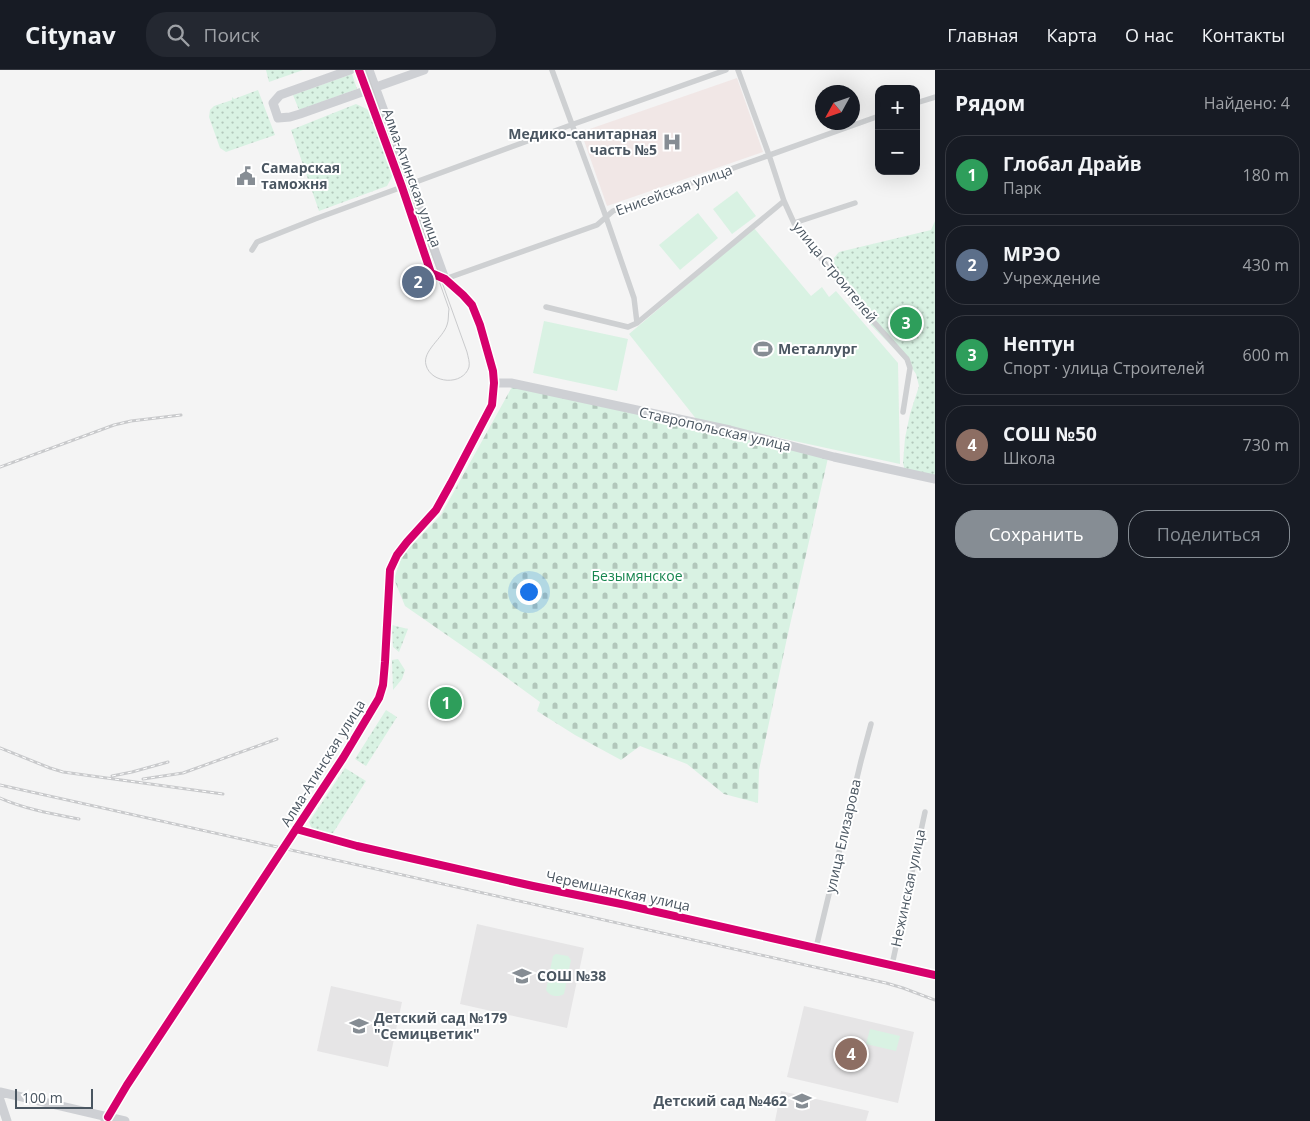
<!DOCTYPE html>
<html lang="ru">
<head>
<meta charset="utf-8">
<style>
	body { margin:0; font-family:"Open Sans",sans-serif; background:#242831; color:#f1f3f6 }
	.controls { position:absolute; right:15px; top:15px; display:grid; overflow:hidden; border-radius:10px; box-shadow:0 5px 20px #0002 }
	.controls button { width:45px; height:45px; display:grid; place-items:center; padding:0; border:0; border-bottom:1px solid #363941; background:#171b24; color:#f1f3f6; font:25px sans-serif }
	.compass { position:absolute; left:815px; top:15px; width:45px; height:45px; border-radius:50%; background:#171b24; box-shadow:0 5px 20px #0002; rotate:230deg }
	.scale { position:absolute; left:15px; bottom:12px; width:78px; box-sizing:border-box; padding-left:5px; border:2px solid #4a5661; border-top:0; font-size:14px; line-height:18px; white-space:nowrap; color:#4a5661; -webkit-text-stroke:4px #fff; paint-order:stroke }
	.you { position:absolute; left:528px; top:521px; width:18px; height:18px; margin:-12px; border:4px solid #fff; border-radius:50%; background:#1a73e8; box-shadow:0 0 0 8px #1a73e833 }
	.badge { display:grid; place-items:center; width:32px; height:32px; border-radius:50%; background:#868d94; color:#fff; font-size:16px; font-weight:700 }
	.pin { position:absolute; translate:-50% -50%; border:2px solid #fff; box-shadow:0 1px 5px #0006 }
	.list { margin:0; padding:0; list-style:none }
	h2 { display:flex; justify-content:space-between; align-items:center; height:65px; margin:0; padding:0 20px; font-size:21px }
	h2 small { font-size:16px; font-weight:400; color:#9ea1a6 }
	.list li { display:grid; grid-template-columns:32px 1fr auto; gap:15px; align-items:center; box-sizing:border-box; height:80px; margin:0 10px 10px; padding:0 10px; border:1px solid #363941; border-radius:20px }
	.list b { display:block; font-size:19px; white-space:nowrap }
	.list p { margin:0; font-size:16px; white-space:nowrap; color:#9ea1a6 }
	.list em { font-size:16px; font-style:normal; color:#9ea1a6 }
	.actions { display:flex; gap:10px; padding:15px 20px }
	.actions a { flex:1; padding:11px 0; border:1px solid #868d94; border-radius:20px; text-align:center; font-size:18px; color:#868d94 }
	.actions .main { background:#868d94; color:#fff }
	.icon { flex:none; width:28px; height:28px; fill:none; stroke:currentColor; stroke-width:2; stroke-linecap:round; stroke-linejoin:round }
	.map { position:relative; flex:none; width:935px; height:1051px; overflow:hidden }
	header { display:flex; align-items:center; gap:30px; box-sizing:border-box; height:70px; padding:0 25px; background:#171b24; border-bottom:1px solid #363941 }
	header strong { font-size:24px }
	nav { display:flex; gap:28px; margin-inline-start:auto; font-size:18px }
	.search { width:350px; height:45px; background:#242831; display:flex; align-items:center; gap:12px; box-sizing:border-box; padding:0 18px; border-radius:20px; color:#9ea1a6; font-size:19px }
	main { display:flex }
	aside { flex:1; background:#171b24 }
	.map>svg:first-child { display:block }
</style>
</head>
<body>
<header>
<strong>Citynav</strong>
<div class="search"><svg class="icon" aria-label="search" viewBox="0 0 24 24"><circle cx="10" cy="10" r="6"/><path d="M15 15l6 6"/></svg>Поиск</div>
<nav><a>Главная</a><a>Карта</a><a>О нас</a><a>Контакты</a></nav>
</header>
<main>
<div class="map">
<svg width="935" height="1051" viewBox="0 0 935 1051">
	<defs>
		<pattern id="grass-dots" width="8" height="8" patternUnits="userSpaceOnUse" patternTransform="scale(1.25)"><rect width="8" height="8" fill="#d9f2e3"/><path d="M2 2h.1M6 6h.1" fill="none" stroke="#b2c7bb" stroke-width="1.8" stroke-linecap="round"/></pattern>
		<pattern id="cemetery-stones" width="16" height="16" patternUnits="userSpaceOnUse" patternTransform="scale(1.25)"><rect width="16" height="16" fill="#d9f2e3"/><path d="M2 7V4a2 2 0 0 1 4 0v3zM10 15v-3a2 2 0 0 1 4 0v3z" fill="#b2c7bb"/></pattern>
	</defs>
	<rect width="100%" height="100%" fill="#f4f4f4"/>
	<path fill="#e6e5e6" d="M 477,854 L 584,878 L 567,958 L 460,934 Z
		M 331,916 L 402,932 L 388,997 L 317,981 Z
		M 804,936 L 914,962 L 898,1033 L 787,1007 Z
		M 781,1021 L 869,1041 L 866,1051 L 775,1051 Z"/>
	<path fill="#f1e7e6" d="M 737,8 L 763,82 L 607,136 L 581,62 Z"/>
	<path fill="url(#grass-dots)" d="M 266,0 L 303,0 L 269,12 Z
		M 352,4 L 357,19 L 299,40 L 293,25 Z
		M 258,20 L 275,65 L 226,82 L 220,78 L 209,47 L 210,40 L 214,36 L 232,30 L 232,27 L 234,29 Z
		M 356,34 L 369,40 L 393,105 L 387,116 L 319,141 L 291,60 Z
		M 935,151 L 935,410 L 906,405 L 903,393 L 905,368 L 910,344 L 919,316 L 916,304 L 910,295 L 861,245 L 828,195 L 839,182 L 931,160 Z
		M 392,555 L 408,559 L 399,582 L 393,577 Z
		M 398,589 L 405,600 L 402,609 L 393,620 L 392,590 Z
		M 386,640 L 397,647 L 366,696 L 355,689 Z
		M 345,698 L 366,711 L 333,763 L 320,762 L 312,759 L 309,752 Z"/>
	<path fill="url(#cemetery-stones)" d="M 513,315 L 828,388 L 787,568 L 759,700 L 758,733 L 724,724 L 687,694 L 640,676 L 621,690 L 575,665 L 537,641 L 540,632 L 477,586 L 405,536 L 394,509 L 401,489 L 410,477 L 441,445 Z"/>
	<path fill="#d9f2e3" d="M 737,121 L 756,146 L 732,164 L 713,139 Z
		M 698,143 L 718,168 L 680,200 L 659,175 Z
		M 754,158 L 811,226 L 822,217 L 829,227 L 836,221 L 898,293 L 900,394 L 697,350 L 629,264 Z
		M 544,251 L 628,269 L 617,321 L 533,303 Z
		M 556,884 L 568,886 L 571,890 L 564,924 C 558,928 549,926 546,920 L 553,886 Z
		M 870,959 L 900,966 L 896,981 L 866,974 Z"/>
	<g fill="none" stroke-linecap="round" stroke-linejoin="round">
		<path stroke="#ced0d2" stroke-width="5.5" d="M 552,0 L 606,147 L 634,228 L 637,253
			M 738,0 L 769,85 L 784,131 L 794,153 L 847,222 L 907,289 L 910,298 L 903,342
			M 916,33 L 935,27
			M 794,153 L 855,133
			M 252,180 L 257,172 L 315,149 L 571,55 L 726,0
			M 445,209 L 597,155 L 613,141 L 879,46
			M 546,237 L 628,257 L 637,253 L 784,131
			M 296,759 L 357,776 L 533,816 L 626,835 L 935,905
			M 816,878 L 861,691 L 871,654
			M 892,895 L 925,742"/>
		<path stroke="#ced0d4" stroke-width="9" d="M 350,0 L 280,25 L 273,33 L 278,48 L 290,47 L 300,44 L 424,0
			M 369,0 L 445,209
			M 494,313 L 511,313 L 730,360 L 834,387 L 935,409
			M 0,1022 L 125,1051
			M 0,1030 L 7,1051
			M 105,1051 L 127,1015 L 343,688 L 379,628 L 383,615 L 385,592 L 390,500 L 397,485 L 407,472 L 436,440 L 451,413 L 492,335 L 494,313 L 493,301 L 480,255 L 472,235 L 463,225 L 445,209 L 431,203 L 402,117 L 359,0"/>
		<path stroke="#c9cacc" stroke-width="1" d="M 364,0 L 449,239 C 448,244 449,250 447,255 C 443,268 422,281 426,295 C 431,314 463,316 469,297 C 470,292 468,287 467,282 L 366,0"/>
		<g stroke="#c9cacc" stroke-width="3">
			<path id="rail" d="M 0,397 L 114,355 L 131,351 L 181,345
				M 0,678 L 50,698 L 63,702 L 223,724
				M 112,706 L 132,702 L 168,692
				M 143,709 L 183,703 L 277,669
				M 0,715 L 886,913 L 903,918 L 935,930
				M 0,728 C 25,739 53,744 79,749"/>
		</g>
		<use href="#rail" stroke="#fff" stroke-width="1" stroke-dasharray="4" stroke-linecap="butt"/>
		<g stroke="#fff" stroke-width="11">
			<path id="cycleway" d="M 296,759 L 357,776 L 533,816 L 626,835 L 935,905
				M 108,1047 L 127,1015 L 343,688 L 379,628 L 383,615 L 385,592 L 390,500 L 397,485 L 407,472 L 436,440 L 451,413 L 492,335 L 494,313 L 493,301 L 480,255 L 472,235 L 463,225 L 445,209 L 431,203 L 402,117 L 359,0"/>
		</g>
		<use href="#cycleway" stroke="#d6006c" stroke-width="8"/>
	</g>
	<defs>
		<g id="hospital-bare" transform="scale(1.5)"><path d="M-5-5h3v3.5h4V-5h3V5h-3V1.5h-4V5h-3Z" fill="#868d94" stroke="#fff" stroke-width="2.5" paint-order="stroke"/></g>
		<g id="civic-bare" transform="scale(1.5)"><path d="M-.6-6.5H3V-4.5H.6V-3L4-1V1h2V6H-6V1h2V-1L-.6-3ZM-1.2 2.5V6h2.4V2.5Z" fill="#868d94" stroke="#fff" stroke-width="2.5" paint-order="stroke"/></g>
		<g id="stadium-bare" transform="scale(1.5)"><path d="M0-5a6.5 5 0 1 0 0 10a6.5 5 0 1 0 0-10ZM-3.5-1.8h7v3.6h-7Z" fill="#868d94" stroke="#fff" stroke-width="2.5" paint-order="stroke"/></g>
		<g id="school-bare" transform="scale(1.5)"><path d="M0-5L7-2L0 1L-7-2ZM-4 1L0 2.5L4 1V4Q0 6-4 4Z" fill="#868d94" stroke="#fff" stroke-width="2.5" paint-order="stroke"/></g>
	</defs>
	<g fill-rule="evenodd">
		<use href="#hospital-bare" x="672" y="72"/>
		<use href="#civic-bare" x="246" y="106"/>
		<use href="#stadium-bare" x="763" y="279"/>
		<use href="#school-bare" x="522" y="906"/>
		<use href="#school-bare" x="359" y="956"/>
		<use href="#school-bare" x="802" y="1031"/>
	</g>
	<g text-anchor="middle" stroke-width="4" stroke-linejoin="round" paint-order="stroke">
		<g font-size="14" font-weight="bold" fill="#4a5661" stroke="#fff" text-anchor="start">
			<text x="657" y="69" text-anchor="end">Медико-санитарная<tspan x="657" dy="16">часть №5</tspan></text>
			<text x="261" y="103">Самарская<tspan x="261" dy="16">таможня</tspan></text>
			<text x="778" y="284">Металлург</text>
			<text x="537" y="911">СОШ №38</text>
			<text x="374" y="953">Детский сад №179<tspan x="374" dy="16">"Семицветик"</tspan></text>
			<text x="787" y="1036" text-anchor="end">Детский сад №462</text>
		</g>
		<g font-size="14" fill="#4a5661" stroke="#fff">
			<text transform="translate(412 108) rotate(70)" y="5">Алма-Атинская улица</text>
			<text transform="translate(674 120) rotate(-20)" y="5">Енисейская улица</text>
			<text transform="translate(835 202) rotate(51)" y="5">улица Строителей</text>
			<text transform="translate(715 359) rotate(13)" y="5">Ставропольская улица</text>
			<text transform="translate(323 693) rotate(-58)" y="5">Алма-Атинская улица</text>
			<text transform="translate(843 766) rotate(-77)" y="5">улица Елизарова</text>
			<text transform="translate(908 818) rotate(-78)" y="5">Нежинская улица</text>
			<text transform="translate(618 821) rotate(12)" y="5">Черемшанская улица</text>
		</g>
		<g font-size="14" fill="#17864f" stroke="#fff">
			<text x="637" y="511">Безымянское</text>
		</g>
	</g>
</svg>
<div class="controls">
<button>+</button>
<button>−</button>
</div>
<svg class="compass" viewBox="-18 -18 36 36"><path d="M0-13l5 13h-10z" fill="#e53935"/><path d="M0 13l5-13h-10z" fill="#9ea1a6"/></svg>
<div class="scale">100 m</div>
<div class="you"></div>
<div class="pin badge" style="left:446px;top:633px;background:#2e9e5b">1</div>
<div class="pin badge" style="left:418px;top:212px;background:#5c6f8a">2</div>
<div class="pin badge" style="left:906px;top:253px;background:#2e9e5b">3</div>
<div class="pin badge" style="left:851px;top:984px;background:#8d6e63">4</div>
</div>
<aside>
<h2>Рядом<small>Найдено: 4</small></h2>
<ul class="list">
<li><span class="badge" style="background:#2e9e5b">1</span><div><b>Глобал Драйв</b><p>Парк</p></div><em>180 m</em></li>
<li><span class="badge" style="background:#5c6f8a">2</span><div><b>МРЭО</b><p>Учреждение</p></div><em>430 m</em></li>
<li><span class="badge" style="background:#2e9e5b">3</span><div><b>Нептун</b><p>Спорт · улица Строителей</p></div><em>600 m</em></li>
<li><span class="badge" style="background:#8d6e63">4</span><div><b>СОШ №50</b><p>Школа</p></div><em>730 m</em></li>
</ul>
<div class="actions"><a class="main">Сохранить</a><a>Поделиться</a></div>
</aside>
</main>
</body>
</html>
